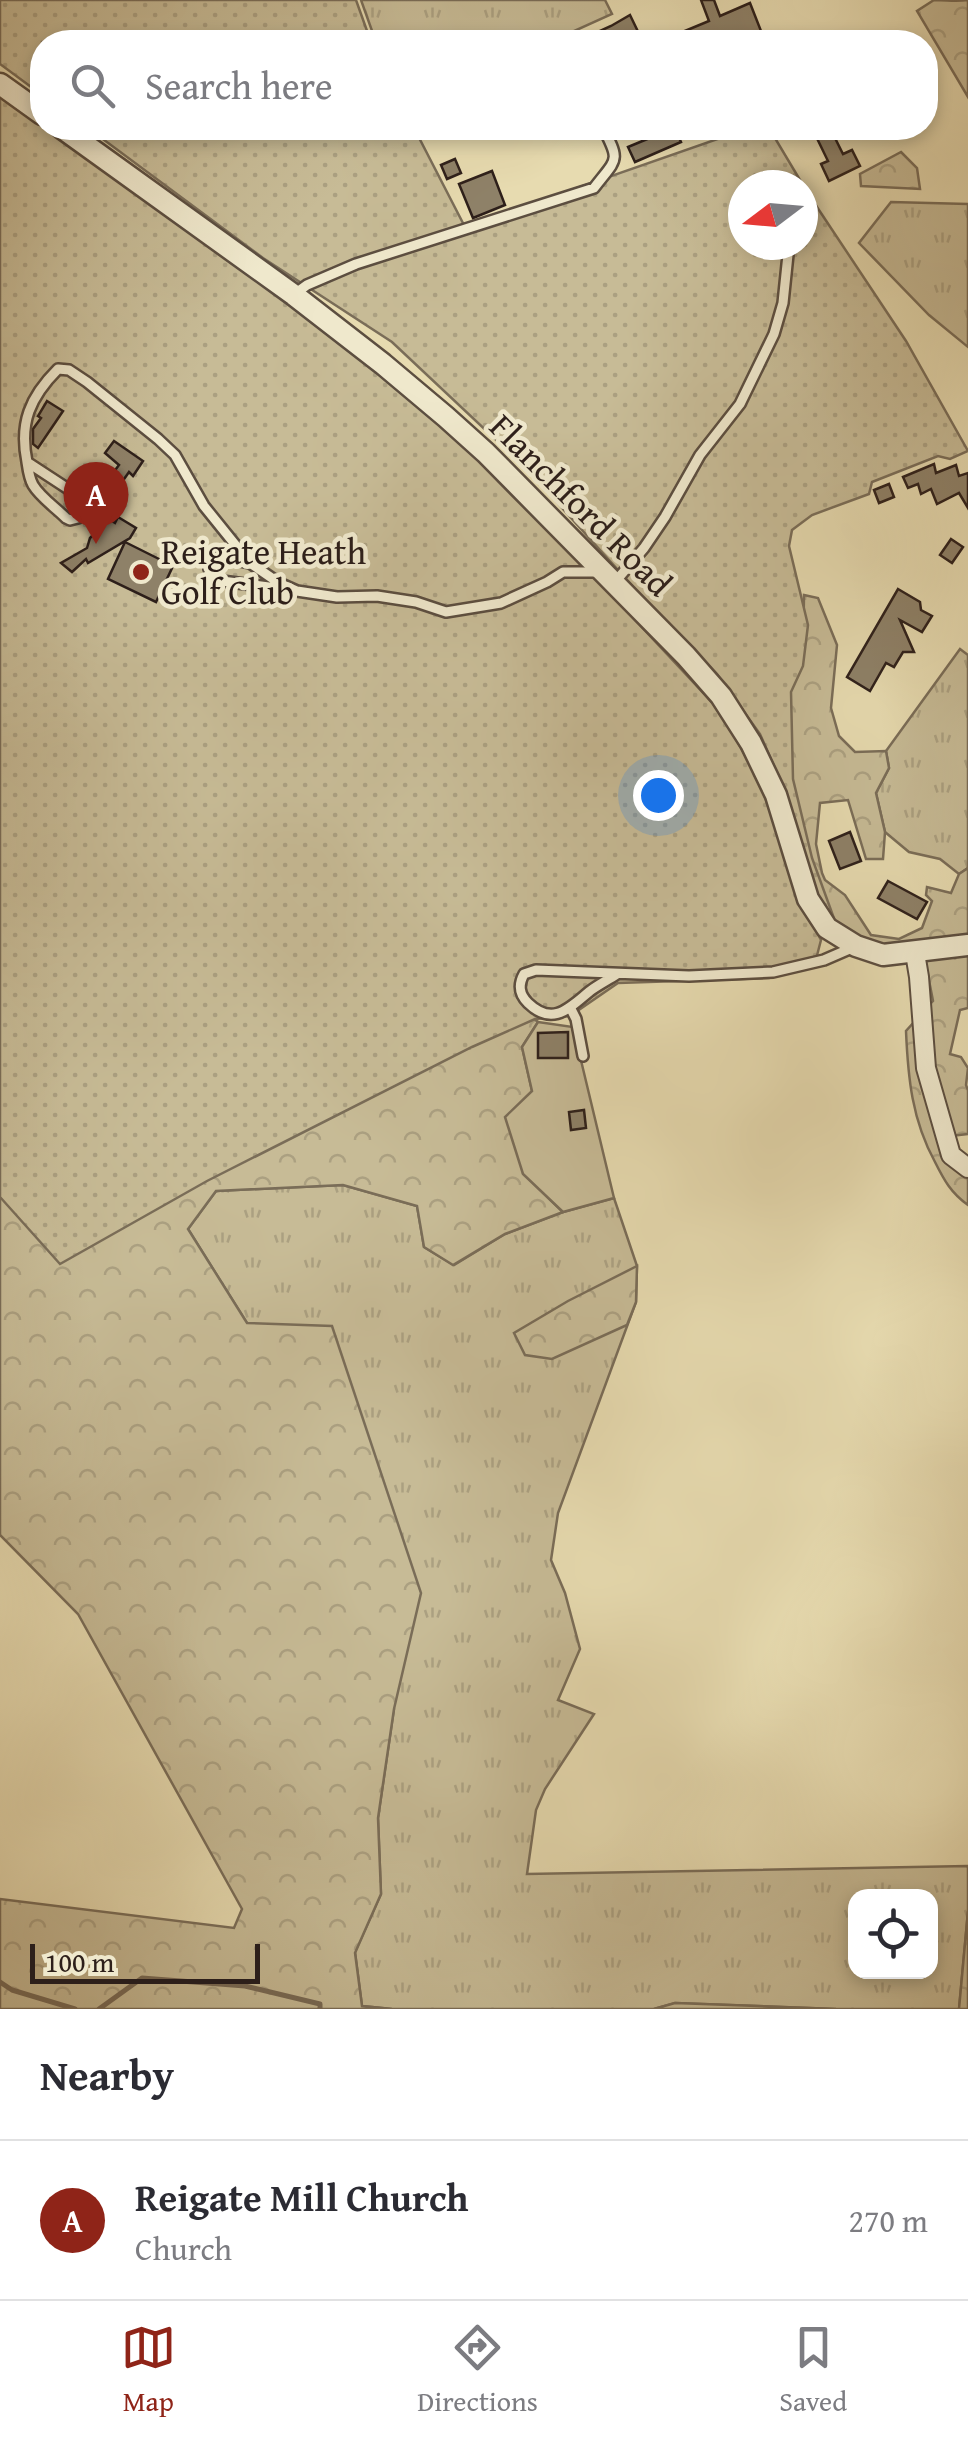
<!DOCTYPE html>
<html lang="en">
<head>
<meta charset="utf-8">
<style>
	body { margin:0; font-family:"Gentium Book Plus",serif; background:#f7f7f7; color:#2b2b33 }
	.controls { position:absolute; right:30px; bottom:30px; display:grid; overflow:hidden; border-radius:20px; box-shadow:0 5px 15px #0003 }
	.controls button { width:90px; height:90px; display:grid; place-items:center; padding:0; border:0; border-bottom:2px solid #e1e1e2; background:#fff; color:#2b2b33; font:50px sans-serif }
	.compass { position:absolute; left:728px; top:170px; width:90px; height:90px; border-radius:50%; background:#fff; box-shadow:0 5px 15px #0003; rotate:254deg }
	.scale { position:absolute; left:30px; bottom:25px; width:230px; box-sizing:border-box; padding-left:10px; border:5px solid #2d1f1a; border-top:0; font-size:28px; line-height:35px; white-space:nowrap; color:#2d1f1a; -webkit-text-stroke:8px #efe8cc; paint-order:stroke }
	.you { position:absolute; left:658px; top:795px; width:35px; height:35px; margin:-25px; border:8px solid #fff; border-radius:50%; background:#1a73e8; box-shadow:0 0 0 15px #1a73e833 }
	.badge { display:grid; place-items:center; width:65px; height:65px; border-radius:50%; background:#8f2418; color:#fff; font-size:32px; font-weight:700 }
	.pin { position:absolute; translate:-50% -82px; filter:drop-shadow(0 2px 5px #0008) }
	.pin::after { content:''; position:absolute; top:52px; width:35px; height:30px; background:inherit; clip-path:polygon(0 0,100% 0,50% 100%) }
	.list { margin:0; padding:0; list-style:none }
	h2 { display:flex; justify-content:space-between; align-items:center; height:130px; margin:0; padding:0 40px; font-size:42px }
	h2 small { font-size:32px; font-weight:400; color:#7c7c81 }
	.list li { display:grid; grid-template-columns:65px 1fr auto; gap:30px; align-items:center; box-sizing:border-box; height:160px; padding:0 40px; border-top:2px solid #e1e1e2 }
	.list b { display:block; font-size:38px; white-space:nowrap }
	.list p { margin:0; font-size:32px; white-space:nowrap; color:#7c7c81 }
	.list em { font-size:32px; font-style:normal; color:#7c7c81 }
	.icon { flex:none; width:55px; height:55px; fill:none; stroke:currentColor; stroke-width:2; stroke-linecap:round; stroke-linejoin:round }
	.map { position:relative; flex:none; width:968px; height:2009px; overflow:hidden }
	.search { position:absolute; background:#fff; box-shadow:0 5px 15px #0003; left:30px; right:30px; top:30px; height:110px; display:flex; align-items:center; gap:25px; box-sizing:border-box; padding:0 35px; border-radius:40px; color:#7c7c81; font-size:38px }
	.sheet { height:290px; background:#fff }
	nav { display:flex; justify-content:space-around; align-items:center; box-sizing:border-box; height:140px; border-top:2px solid #e1e1e2; background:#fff; font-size:28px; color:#7c7c81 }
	nav a { display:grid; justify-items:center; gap:5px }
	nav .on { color:#8f2418 }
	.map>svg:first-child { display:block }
</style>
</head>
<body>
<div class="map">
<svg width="968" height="2009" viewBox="0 0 968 2009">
	<defs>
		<pattern id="grass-tufts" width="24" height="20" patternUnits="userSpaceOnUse" patternTransform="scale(2.5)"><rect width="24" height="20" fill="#c7bb96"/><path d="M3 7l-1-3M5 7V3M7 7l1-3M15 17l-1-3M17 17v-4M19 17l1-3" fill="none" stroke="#aba081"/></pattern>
		<pattern id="forest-crowns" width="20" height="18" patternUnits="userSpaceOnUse" patternTransform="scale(2.5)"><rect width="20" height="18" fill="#c7bb96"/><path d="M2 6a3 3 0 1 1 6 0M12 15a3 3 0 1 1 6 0" fill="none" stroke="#aba081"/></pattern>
		<pattern id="park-dots" width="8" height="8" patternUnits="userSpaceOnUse" patternTransform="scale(2.5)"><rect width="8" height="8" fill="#c7bb96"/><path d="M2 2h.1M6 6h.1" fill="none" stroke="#aba081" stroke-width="1.8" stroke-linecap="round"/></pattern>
	</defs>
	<rect width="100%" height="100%" fill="#e7dbb0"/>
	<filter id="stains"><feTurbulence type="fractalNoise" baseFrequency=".002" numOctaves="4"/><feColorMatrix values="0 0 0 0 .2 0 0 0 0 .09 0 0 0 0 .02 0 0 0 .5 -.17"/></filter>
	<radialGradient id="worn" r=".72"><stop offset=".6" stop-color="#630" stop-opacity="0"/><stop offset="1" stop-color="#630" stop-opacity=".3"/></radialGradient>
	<path fill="url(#grass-tufts)" stroke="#7a6d58" stroke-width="2.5" fill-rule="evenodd" d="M 361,0 L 605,0 L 612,14 L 550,42 L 376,42 Z
		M 891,202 L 968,204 L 968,347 L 929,315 L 859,243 Z
		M 960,649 L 968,655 L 968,868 L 959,874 L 940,859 L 909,852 L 885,832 L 876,793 L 889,768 L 886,751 Z
		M 343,1185 L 417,1206 L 424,1247 L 454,1265 L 505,1234 L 563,1212 L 614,1198 L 637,1266 L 636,1302 L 558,1513 L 551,1560 L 565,1593 L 580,1649 L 558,1700 L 594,1714 L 545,1789 L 536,1810 L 527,1874 L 968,1866 L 968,1911 L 959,2009 L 836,2009 L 675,2003 L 654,2009 L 392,2009 L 362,2006 L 355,1952 L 381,1894 L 378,1818 L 394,1709 L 247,1323 L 188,1229 L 216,1191 ZM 856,1896 L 930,1896 L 930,1972 L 856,1972 Z"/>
	<path fill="url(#forest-crowns)" stroke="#7a6d58" stroke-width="2.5" d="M 934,0 C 948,0 955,2 968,0 L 968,97 L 917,11 Z
		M 901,152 L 917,168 L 920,189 L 861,186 L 860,174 Z
		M 804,595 L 818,598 L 837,645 L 831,708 L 839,736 L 855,752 L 886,751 L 889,768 L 876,793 L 885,832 L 883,859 L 866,859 L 848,800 L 820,803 L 816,844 L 822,873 L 825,880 L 845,895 L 871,935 L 899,939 L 922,928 L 932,901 L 926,895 L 927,887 L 951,893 L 959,874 L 968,868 L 968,1008 L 960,1010 L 950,1054 L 961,1057 L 968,1068 L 966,1085 L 968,1090 L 968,1134 L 942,1137 L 948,1163 L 968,1178 L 968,1205 C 951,1193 944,1180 935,1162 C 912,1120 908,1078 906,1031 L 933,1001 L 926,965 L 917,945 L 867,945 L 457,683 L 656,645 L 692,654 L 803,655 Z
		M 511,998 L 538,1022 L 522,1047 L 532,1091 L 523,1173 L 563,1212 L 505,1234 L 453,1265 L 424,1247 L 417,1206 L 343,1185 L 216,1191 L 188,1229 L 247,1323 L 332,1326 L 421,1593 L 394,1709 L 378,1818 L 381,1894 L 355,1953 L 362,2006 L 392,2009 L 0,2009 L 0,1899 L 234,1928 L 242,1909 L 78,1614 L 0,1535 L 0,1094 Z
		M 637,1266 L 636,1302 L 627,1325 L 552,1359 L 525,1355 L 514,1333 L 568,1301 Z
		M 968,1911 L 968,2009 L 959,2009 Z
		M 675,2003 L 836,2009 L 654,2009 Z"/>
	<path fill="url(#park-dots)" stroke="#7a6d58" stroke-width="2.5" d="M 0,0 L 356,0 L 371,42 L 42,42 L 42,95 L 0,64 Z
		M 0,97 L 112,173 L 329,334 L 459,439 L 527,504 L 720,711 L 759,780 L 803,907 L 821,940 L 814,967 L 769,978 L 618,983 L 570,1016 L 535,1019 L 472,1047 L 207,1181 L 60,1264 L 0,1197 Z
		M 88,128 L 414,128 L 465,227 L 749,128 L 769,128 L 803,185 L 743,185 L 743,245 L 803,245 L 803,186 L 906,341 L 968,451 L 950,459 L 938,456 L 872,482 L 869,494 L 812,515 L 792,530 L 789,546 L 808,625 L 803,666 L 791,692 L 793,779 L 812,858 L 836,924 L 815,899 L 781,782 L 760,734 L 717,674 L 655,611 L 526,468 L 392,342 L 263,258 Z"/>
	<path fill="#c7bb96" stroke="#7a6d58" stroke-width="2.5" d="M 538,1022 L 573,1027 L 614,1198 L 563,1212 L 523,1174 L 505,1117 L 532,1091 L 522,1047 Z"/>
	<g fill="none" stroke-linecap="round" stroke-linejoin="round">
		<path stroke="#776955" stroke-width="5" d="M 0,1982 L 12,1990 L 75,2009
			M 99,2009 L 142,1978 L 245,1986 L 320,2004 L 320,2009"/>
	</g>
	<path fill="#8e8168" stroke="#2d1f1a" stroke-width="2.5" d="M 701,0 L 714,0 L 720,16 L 750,3 L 761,31 L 735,42 L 684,42 L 680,33 L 709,21 Z
		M 630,15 L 643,42 L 576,42 L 611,26 Z
		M 654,128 L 675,128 L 681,142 L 635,162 L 628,147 L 657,135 Z
		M 812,128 L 830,128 L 843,154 L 852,150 L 860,166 L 829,181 L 821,164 L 828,161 Z
		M 455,159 L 461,173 L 447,179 L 441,165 Z
		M 492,171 L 505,205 L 473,218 L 459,184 Z
		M 47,401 L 63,411 L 38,448 L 33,444 L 33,429 L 41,418 L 38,416 Z
		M 114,441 L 143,461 L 133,476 L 129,472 L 115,492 L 104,485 L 119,465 L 105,453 Z
		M 934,464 L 936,473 L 956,465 L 959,476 L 968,473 L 968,508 L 959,493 L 937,504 L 931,489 L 921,494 L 918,484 L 908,488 L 903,477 Z
		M 889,484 L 894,497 L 879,503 L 874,490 Z
		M 118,517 L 136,528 L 130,538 L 88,563 L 86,559 L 72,572 L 61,563 L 87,548 L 90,538 L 109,519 L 115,523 Z
		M 951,539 L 963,547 L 952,563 L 940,555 Z
		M 125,542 L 173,566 L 156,602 L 108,579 Z
		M 898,589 L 920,602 L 921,610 L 932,616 L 922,632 L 900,620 L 914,652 L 903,652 L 894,667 L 886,663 L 870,691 L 847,677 Z
		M 850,832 L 861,861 L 840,869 L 829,841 Z
		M 888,881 L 927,902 L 917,919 L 878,898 Z
		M 568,1032 L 568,1058 L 538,1058 L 538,1033 Z
		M 584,1110 L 586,1128 L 571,1130 L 569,1112 Z"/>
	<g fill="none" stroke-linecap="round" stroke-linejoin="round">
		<g stroke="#5c4e40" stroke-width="14">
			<path id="service" d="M 803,213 L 808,207
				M 296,293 L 307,285 L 356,264 L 594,188 C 617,158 621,162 603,128
				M 27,462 L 82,498 L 84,510 L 78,518 L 70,520 L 66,518 C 56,508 40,497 33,485 C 29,478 28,469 27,462 C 19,423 30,397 58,369 L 69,370 L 87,382 L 158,439 L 175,455 L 204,506 L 250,563 L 279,583 L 297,591 L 337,597 L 377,596 L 416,602 L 446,612 L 501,603 L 547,582 L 563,572 L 600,572
				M 249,563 L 220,557 L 212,562 L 209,569 L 214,577 L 222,581 L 284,589
				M 615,582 L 644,548 L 665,517 L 700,455 L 740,404 L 774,334 L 783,303 L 789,245
				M 617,974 C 608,980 598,985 590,991 C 569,1008 553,1027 528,1003 C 519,994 518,985 524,974 L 536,970 L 689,976 L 773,972 L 824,960 L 854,947
				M 571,1009 L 576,1019 L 583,1056"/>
		</g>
		<g stroke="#5c4e40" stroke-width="22">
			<path id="minor" d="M 915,953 L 919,977 L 926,1068 L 951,1155 L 968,1168"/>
		</g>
		<g stroke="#5c4e40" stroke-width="25">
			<path id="tertiary" d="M 0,84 L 42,114
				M 62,128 L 294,295 L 383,364 L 446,417 L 486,453 L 686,656 L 721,696 L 751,743 L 776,795 L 808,899 L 827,928 L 856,946 L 883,955 L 968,945"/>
		</g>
		<use href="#service" stroke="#efe8cc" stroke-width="9"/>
		<use href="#minor" stroke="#efe8cc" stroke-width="18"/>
		<use href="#tertiary" stroke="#efe8cc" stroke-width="20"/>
	</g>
	<circle fill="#8f2418" stroke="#efe8cc" stroke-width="4" cx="141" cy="572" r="10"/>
	<g text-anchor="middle" stroke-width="9" stroke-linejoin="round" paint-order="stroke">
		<g font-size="35" fill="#2d1f1a" stroke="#efe8cc">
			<text transform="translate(581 505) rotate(45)" y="12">Flanchford Road</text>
		</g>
		<g font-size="35" fill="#2d1f1a" stroke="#efe8cc" text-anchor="start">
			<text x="161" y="564">Reigate Heath<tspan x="161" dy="40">Golf Club</tspan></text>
		</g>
	</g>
	<rect width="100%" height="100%" filter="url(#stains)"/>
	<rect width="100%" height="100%" fill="url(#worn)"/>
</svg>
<div class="controls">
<button><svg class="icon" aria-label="locate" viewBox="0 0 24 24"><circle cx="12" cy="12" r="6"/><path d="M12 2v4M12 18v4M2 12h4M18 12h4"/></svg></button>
</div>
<svg class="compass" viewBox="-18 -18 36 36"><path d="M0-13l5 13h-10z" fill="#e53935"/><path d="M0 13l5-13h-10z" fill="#7c7c81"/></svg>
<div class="scale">100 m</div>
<div class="you"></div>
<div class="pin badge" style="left:96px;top:544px">A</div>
<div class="search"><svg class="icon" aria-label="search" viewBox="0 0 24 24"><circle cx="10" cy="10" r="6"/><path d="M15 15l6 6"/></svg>Search here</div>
</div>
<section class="sheet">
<h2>Nearby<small></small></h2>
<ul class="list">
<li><span class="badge">A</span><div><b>Reigate Mill Church</b><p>Church</p></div><em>270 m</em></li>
</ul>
</section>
<nav>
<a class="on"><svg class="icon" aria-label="map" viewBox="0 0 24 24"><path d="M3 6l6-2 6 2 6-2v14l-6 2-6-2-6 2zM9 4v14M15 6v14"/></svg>Map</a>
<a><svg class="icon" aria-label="directions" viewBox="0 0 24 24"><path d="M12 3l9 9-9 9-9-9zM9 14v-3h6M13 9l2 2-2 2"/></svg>Directions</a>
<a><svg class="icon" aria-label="saved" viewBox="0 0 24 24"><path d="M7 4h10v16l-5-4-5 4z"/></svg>Saved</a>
</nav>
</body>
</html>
